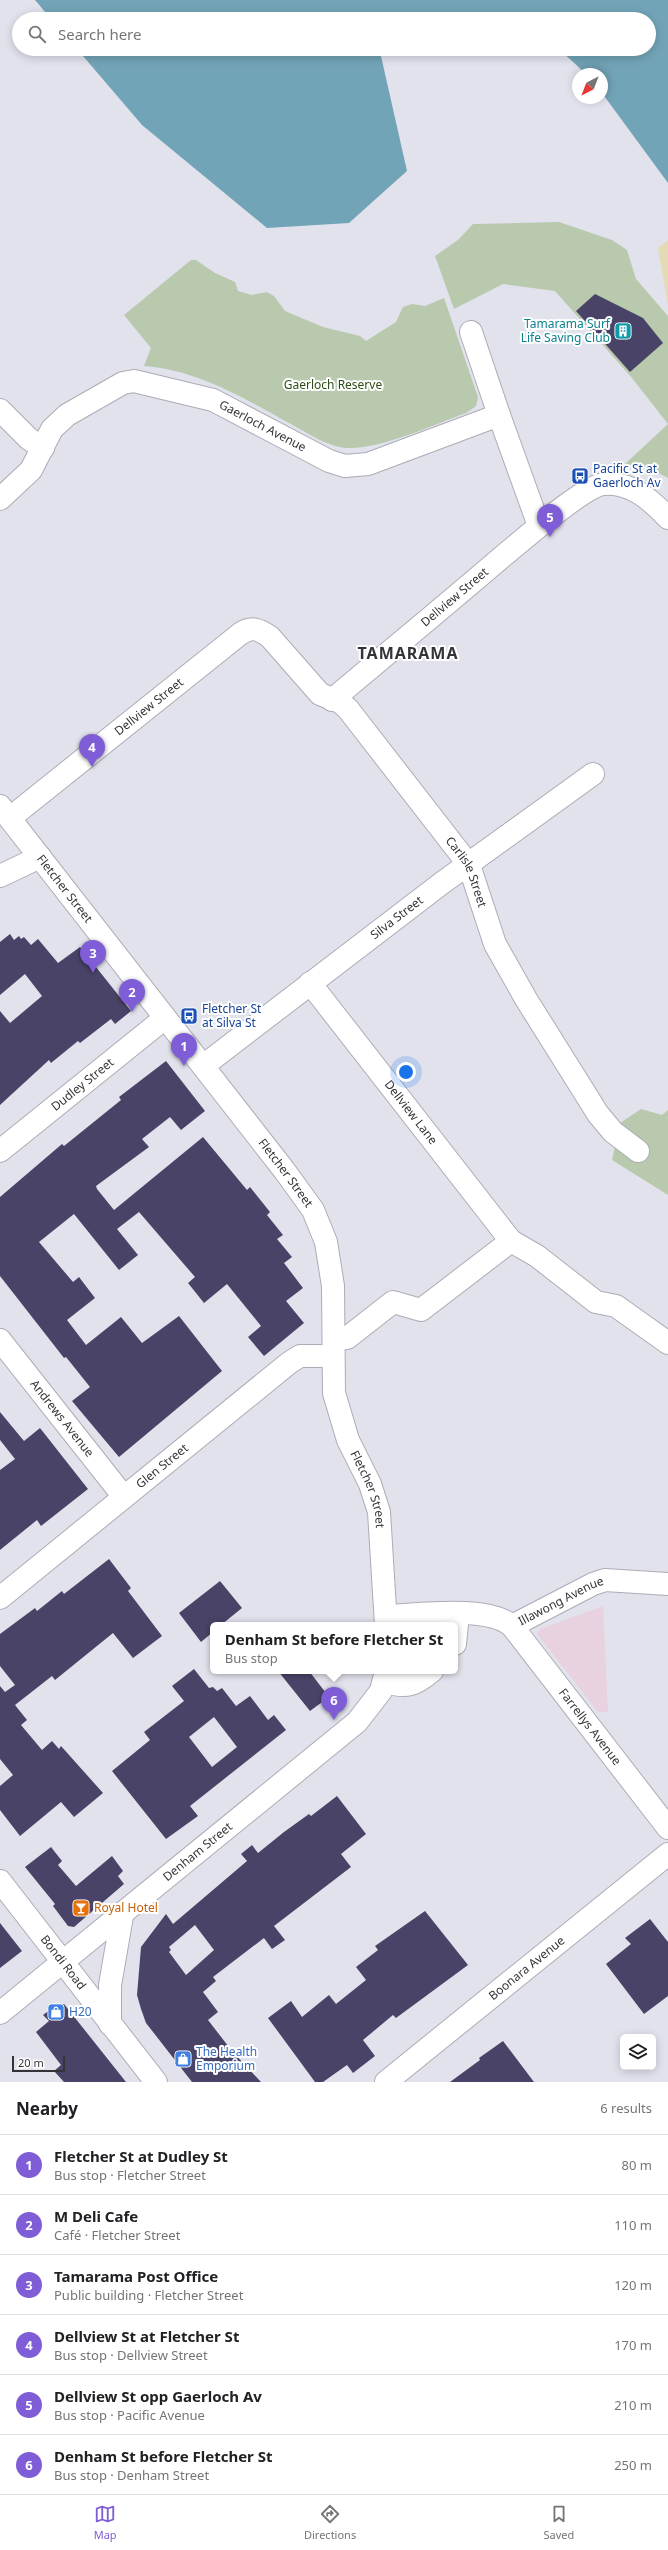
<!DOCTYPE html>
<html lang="en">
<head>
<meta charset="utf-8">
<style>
	body { margin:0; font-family:"Noto Sans",sans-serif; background:#f6f6f6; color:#202124 }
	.controls { position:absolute; right:12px; bottom:12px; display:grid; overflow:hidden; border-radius:6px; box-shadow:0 2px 10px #0003 }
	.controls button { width:36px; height:36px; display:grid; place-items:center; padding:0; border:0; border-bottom:1px solid #e0e0e0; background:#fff; color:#202124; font:20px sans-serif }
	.compass { position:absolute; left:572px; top:68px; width:36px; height:36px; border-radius:50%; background:#fff; box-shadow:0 2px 10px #0003; rotate:222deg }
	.scale { position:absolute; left:12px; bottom:10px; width:53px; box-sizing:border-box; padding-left:4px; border:2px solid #343438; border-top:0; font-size:11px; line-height:14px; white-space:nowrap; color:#343438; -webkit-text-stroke:3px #fff; paint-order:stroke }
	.you { position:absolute; left:406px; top:1072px; width:14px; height:14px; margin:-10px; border:3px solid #fff; border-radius:50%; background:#1a73e8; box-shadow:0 0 0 6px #1a73e833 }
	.badge { display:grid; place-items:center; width:26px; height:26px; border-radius:50%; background:#7e5dd7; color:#fff; font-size:13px; font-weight:700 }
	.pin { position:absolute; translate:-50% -33px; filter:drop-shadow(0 1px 2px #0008) }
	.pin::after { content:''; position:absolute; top:21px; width:14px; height:12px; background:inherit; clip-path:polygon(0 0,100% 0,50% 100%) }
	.popup { position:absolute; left:210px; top:1622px; width:248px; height:52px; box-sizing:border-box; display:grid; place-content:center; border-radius:6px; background:#fff; filter:drop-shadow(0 1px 3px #0005); font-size:13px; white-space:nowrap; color:#757577 }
	.popup b { font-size:15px; color:#202124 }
	.popup::after { content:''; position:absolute; left:50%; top:100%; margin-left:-8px; border:8px solid transparent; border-top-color:#fff }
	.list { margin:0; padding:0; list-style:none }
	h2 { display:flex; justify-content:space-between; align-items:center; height:52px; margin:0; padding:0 16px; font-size:17px }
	h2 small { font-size:13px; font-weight:400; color:#757577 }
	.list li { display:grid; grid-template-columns:26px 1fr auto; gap:12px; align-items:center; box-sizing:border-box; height:60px; padding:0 16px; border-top:1px solid #e0e0e0 }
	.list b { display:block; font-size:15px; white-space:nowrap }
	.list p { margin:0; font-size:13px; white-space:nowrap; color:#757577 }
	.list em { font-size:13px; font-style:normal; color:#757577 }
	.icon { flex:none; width:22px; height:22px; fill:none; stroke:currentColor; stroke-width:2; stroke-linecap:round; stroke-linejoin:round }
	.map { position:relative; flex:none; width:668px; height:2082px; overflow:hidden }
	.search { position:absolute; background:#fff; box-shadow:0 2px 10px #0003; left:12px; right:12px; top:12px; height:44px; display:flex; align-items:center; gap:10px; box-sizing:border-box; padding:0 14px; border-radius:22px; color:#757577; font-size:15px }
	.sheet { height:412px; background:#fff }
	nav { display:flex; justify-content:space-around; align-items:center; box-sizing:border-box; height:56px; border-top:1px solid #e0e0e0; background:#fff; font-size:11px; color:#757577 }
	nav a { display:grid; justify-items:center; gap:2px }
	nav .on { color:#7e5dd7 }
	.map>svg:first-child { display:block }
</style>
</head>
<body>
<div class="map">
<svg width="668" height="2082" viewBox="0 0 668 2082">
	<rect width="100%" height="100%" fill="#e2e2ed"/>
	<path fill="#e8d2e0" d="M 603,1606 L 608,1712 L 598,1712 L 537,1634 L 540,1629 Z"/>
	<path fill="#b8c9ae" d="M 559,222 L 612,240 L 627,250 L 636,279 L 668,316 L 668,424 L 632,378 L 555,291 L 503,284 L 454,309 L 435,256 L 458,240 L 473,224 Z
		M 191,260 L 196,260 L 215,273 L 235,282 L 238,291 L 252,295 L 267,292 L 274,296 L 285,311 L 323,327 L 360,336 L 366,341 L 396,322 L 403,307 L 412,304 L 425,306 L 444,298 L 478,397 L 476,406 L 466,413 C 433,425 381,449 348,448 C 326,447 305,431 287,422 C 242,397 197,370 144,366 L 151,348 L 124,315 Z
		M 668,424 L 668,478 L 649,468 L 625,464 Z
		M 641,1109 L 662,1115 L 668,1110 L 668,1195 L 612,1160 L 620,1123 Z"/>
	<path fill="#e4dab5" d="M 668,240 L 668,306 L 658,248 Z"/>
	<path fill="#72a4b7" d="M 35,0 L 668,0 L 668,183 L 602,93 L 602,74 L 586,74 L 559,49 L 649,49 L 649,19 L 51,19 Z
		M 77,49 L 433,49 L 381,56 L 407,171 L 349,223 L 267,228 L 142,125 Z"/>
	<path fill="#494367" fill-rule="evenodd" d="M 595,294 L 643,318 L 663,343 L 630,372 L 576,311 Z
		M 10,934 L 14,940 L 19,936 L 21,939 L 24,937 L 31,945 L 38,939 L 58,963 L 80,947 L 131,1011 L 115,1024 L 111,1019 L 80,1043 L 78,1041 L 51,1063 L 49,1060 L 0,1105 L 0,1011 L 10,1023 L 42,996 L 25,974 L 0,995 L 0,942 Z
		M 166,1061 L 205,1111 L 181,1130 L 170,1117 L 142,1139 L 149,1147 L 96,1186 L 97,1189 L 114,1210 L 203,1137 L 247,1190 L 250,1187 L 270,1212 L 267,1215 L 283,1235 L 277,1239 L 292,1257 L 284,1263 L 303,1288 L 286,1301 L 304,1323 L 264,1356 L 248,1337 L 261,1326 L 227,1284 L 204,1303 L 188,1283 L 195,1277 L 139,1212 L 117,1229 L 138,1255 L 119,1270 L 74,1214 L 39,1242 L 73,1282 L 79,1277 L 95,1298 L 67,1320 L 86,1345 L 121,1317 L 142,1343 L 179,1316 L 222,1371 L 119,1457 L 72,1401 L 90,1387 L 66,1357 L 64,1358 L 0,1276 L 0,1197 L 62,1144 L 64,1146 L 95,1121 L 121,1100 L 119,1097 Z
		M 0,1412 L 24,1441 L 40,1428 L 88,1489 L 41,1526 L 37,1520 L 0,1550 L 0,1470 L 15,1459 L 0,1440 Z
		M 109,1559 L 131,1588 L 128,1591 L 162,1636 L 133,1658 L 113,1633 L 55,1680 L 52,1676 L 15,1705 L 27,1720 L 21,1725 L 42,1750 L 52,1741 L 59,1749 L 61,1746 L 103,1793 L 74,1817 L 61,1802 L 20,1836 L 0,1810 L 0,1786 L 13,1775 L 0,1759 L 0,1686 L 5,1692 L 15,1685 L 0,1666 L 0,1634 L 35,1608 L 37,1611 L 62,1591 L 64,1594 Z
		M 220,1581 L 242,1608 L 221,1625 L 213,1625 L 213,1632 L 201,1642 L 179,1613 Z
		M 194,1669 L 209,1688 L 213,1687 L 217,1691 L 222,1688 L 236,1706 L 250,1696 L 268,1720 L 274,1715 L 286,1730 L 190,1806 L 198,1816 L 166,1839 L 112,1771 L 150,1740 L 144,1732 L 184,1701 L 172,1686 ZM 214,1717 L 237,1747 L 212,1767 L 189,1737 Z
		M 278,1671 L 309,1671 L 329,1697 L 310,1711 Z
		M 337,1796 L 366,1834 L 341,1854 L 351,1867 L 274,1926 L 285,1940 L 272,1949 L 264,1938 L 213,1977 L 216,1981 L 203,1992 L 218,2012 L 208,2020 L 232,2051 L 261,2082 L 192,2082 L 146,2023 L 141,2009 L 137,1995 L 141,1947 L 166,1914 L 173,1924 L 247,1861 L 241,1854 L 252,1845 L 258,1853 L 284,1832 L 309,1814 L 311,1816 ZM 195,1925 L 214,1950 L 186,1975 L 169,1952 L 171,1950 L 169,1947 Z
		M 51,1847 L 62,1861 L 58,1865 L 76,1886 L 112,1856 L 123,1871 L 118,1876 L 124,1884 L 74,1927 L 68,1926 L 53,1906 L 55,1904 L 25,1867 Z
		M 425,1911 L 468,1965 L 396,2018 L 393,2015 L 363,2040 L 375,2056 L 353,2073 L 347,2065 L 323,2082 L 315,2082 L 268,2018 L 291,2001 L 302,2017 L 329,1995 L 336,2004 L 366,1980 L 356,1967 L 378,1950 L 375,1946 Z
		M 650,1919 L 668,1942 L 668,1996 L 644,2014 L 606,1964 L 631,1944 L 625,1938 Z
		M 0,1923 L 22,1951 L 0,1968 Z
		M 58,2004 L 64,2004 L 126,2082 L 64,2082 L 54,2071 L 61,2065 L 36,2032 L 49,2021 L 43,2015 Z
		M 503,2041 L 534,2082 L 450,2082 L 480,2060 L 479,2058 Z"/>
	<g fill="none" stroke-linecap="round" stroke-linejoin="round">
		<g stroke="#acacb6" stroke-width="24">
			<g id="minor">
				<path d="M 471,332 L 499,415"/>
				<path d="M 0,410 L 29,439 L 43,448"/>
				<path id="s1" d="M 0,499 L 31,470 L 52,429 L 67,415 L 123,383 L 134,381 L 213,400 L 329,461 L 345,466 L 368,464 L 499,415 L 539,526"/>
				<path id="s2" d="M 332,700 C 389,652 446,605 502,557 C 522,541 581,488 603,484 C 630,481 651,500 668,518"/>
				<path id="s3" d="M 0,806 L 284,1170 L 313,1210 L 326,1242 L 333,1286 L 334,1393 L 348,1440 L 370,1484 L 379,1512 L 386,1625"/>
				<path id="s4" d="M 10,818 L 240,634 C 251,626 259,629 270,637 L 320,694 L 340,702 L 348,709 L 469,865 L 495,944 L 526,999 L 598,1114 L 613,1132 L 638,1151"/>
				<path d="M 0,876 L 40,857"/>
				<path id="s5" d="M 310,983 L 511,1241 L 537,1256 L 596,1302 L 616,1306 L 668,1343"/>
				<path id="s6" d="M 203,1066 L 442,883 L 593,774"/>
				<path id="s7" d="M 0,1151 L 165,1018"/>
				<path d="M 334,1339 L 347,1338 L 393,1302 L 421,1310 L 511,1241"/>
				<path id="s8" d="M 0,1340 L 124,1497"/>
				<path id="s9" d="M 0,1598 L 289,1363 L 300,1356 L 332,1356"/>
				<path id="s10" d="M 386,1616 C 418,1615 488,1605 512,1626 L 668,1828"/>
				<path id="s11" d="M 512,1626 L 593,1584 L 605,1580 L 668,1584"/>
				<path d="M 455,1644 L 458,1614"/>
				<path d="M 384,1682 C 407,1688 414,1686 432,1671"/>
				<path id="s12" d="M 0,2013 L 357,1722 L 381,1691 L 386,1671"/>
				<path id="s13" d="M 386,2082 L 668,1854"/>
			</g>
		</g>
		<g stroke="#acacb6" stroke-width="24">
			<g id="major">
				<path id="s14" d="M 0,1881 L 156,2082"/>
				<path d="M 110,2024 L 110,1985 L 122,1916"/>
			</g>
		</g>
		<use href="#minor" stroke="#fff" stroke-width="22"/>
		<use href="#major" stroke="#fff" stroke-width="22"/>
	</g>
	<defs>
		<g id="building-square" transform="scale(0.9)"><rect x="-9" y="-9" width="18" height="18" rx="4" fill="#0f9aa8" stroke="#fff"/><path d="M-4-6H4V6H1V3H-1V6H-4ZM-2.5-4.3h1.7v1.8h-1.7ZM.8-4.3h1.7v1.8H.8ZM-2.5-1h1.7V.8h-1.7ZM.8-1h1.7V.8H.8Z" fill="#fff"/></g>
		<g id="bus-square" transform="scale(0.9)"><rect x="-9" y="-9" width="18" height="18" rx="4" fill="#1a4fb4" stroke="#fff"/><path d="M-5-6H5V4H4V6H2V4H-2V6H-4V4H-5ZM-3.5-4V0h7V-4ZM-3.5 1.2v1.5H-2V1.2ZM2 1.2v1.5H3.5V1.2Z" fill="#fff"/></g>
		<g id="bar-square" transform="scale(0.9)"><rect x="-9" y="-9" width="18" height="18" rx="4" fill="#e8710a" stroke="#fff"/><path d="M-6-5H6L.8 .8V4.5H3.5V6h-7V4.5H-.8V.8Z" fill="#fff"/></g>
		<g id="shop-square" transform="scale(0.9)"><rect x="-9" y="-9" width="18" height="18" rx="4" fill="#3f7fe0" stroke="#fff"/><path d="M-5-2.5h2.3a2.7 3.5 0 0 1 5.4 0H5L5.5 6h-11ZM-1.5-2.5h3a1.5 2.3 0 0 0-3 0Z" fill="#fff"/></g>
	</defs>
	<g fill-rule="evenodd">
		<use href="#building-square" x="623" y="331"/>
		<use href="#bus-square" x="580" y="476"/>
		<use href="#bus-square" x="189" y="1016"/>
		<use href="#bar-square" x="81" y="1908"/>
		<use href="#shop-square" x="56" y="2012"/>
		<use href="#shop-square" x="183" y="2059"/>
	</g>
	<g text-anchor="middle" stroke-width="4" stroke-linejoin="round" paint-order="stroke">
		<g font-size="12" fill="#0d838f" stroke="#fff" text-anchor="end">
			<text x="610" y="328">Tamarama Surf<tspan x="610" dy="14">Life Saving Club</tspan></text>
		</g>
		<g font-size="12" fill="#2d4d16" stroke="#fff">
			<text x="333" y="389">Gaerloch Reserve</text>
		</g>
		<g font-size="12" fill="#343438" stroke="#fff">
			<text dy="4" stroke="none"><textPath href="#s1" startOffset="322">Gaerloch Avenue</textPath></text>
			<text dy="4" stroke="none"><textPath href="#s2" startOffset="160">Dellview Street</textPath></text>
			<text dy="4" stroke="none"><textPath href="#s4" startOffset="178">Dellview Street</textPath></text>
			<text dy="4" stroke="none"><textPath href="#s4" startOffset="638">Carlisle Street</textPath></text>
			<text dy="4" stroke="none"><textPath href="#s3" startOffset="105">Fletcher Street</textPath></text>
			<text dy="4" stroke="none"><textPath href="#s6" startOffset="244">Silva Street</textPath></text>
			<text dy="4" stroke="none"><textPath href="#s7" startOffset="106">Dudley Street</textPath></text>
			<text dy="4" stroke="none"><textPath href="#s5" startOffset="164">Dellview Lane</textPath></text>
			<text dy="4" stroke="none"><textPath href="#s3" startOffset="465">Fletcher Street</textPath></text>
			<text dy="4" stroke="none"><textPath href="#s8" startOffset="100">Andrews Avenue</textPath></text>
			<text dy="4" stroke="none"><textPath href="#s9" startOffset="209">Glen Street</textPath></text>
			<text dy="4" stroke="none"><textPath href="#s3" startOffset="800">Fletcher Street</textPath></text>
			<text dy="4" stroke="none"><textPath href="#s11" startOffset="55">Illawong Avenue</textPath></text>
			<text dy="4" stroke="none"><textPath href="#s10" startOffset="256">Farrellys Avenue</textPath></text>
			<text dy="4" stroke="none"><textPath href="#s12" startOffset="255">Denham Street</textPath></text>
			<text dy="4" stroke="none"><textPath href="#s14" startOffset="103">Bondi Road</textPath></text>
			<text dy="4" stroke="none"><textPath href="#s13" startOffset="181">Boonara Avenue</textPath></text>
		</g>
		<g font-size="12" fill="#164399" stroke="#fff" text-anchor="start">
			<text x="593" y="473">Pacific St at<tspan x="593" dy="14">Gaerloch Av</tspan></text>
			<text x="202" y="1013">Fletcher St<tspan x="202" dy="14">at Silva St</tspan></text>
		</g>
		<g font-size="12" fill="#c56008" stroke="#fff" text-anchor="start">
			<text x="94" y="1912">Royal Hotel</text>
		</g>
		<g font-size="12" fill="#366cbe" stroke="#fff" text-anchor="start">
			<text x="69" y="2016">H20</text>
			<text x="196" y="2056">The Health<tspan x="196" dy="14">Emporium</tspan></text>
		</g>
		<g font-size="16" font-weight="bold" letter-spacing="1" fill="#343438" stroke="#fff">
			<text x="408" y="659">TAMARAMA</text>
		</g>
	</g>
</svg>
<div class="controls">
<button><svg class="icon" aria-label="layers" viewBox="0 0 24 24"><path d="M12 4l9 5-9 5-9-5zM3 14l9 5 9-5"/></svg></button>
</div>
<svg class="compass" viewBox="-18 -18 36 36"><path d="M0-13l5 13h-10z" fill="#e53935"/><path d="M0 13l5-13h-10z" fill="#757577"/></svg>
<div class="scale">20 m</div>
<div class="you"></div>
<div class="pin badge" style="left:184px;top:1066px">1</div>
<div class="pin badge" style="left:132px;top:1012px">2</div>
<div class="pin badge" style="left:93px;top:973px">3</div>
<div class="pin badge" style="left:92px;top:767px">4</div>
<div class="pin badge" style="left:550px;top:537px">5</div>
<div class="pin badge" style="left:334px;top:1720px">6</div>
<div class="popup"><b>Denham St before Fletcher St</b>Bus stop</div>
<div class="search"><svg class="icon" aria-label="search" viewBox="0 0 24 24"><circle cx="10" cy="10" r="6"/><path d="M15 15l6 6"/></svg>Search here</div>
</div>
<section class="sheet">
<h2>Nearby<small>6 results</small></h2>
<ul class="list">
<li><span class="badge">1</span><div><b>Fletcher St at Dudley St</b><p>Bus stop · Fletcher Street</p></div><em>80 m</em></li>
<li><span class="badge">2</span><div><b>M Deli Cafe</b><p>Café · Fletcher Street</p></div><em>110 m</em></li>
<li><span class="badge">3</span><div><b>Tamarama Post Office</b><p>Public building · Fletcher Street</p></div><em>120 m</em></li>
<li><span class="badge">4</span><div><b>Dellview St at Fletcher St</b><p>Bus stop · Dellview Street</p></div><em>170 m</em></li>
<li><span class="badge">5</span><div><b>Dellview St opp Gaerloch Av</b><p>Bus stop · Pacific Avenue</p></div><em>210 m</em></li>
<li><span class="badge">6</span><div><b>Denham St before Fletcher St</b><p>Bus stop · Denham Street</p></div><em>250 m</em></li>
</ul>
</section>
<nav>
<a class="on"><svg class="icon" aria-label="map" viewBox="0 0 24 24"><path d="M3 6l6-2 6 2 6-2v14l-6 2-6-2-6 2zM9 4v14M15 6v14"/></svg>Map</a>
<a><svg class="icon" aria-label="directions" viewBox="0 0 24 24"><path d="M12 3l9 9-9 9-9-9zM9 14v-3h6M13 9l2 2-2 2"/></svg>Directions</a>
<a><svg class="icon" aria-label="saved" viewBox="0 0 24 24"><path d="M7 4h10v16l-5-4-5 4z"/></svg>Saved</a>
</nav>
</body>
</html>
